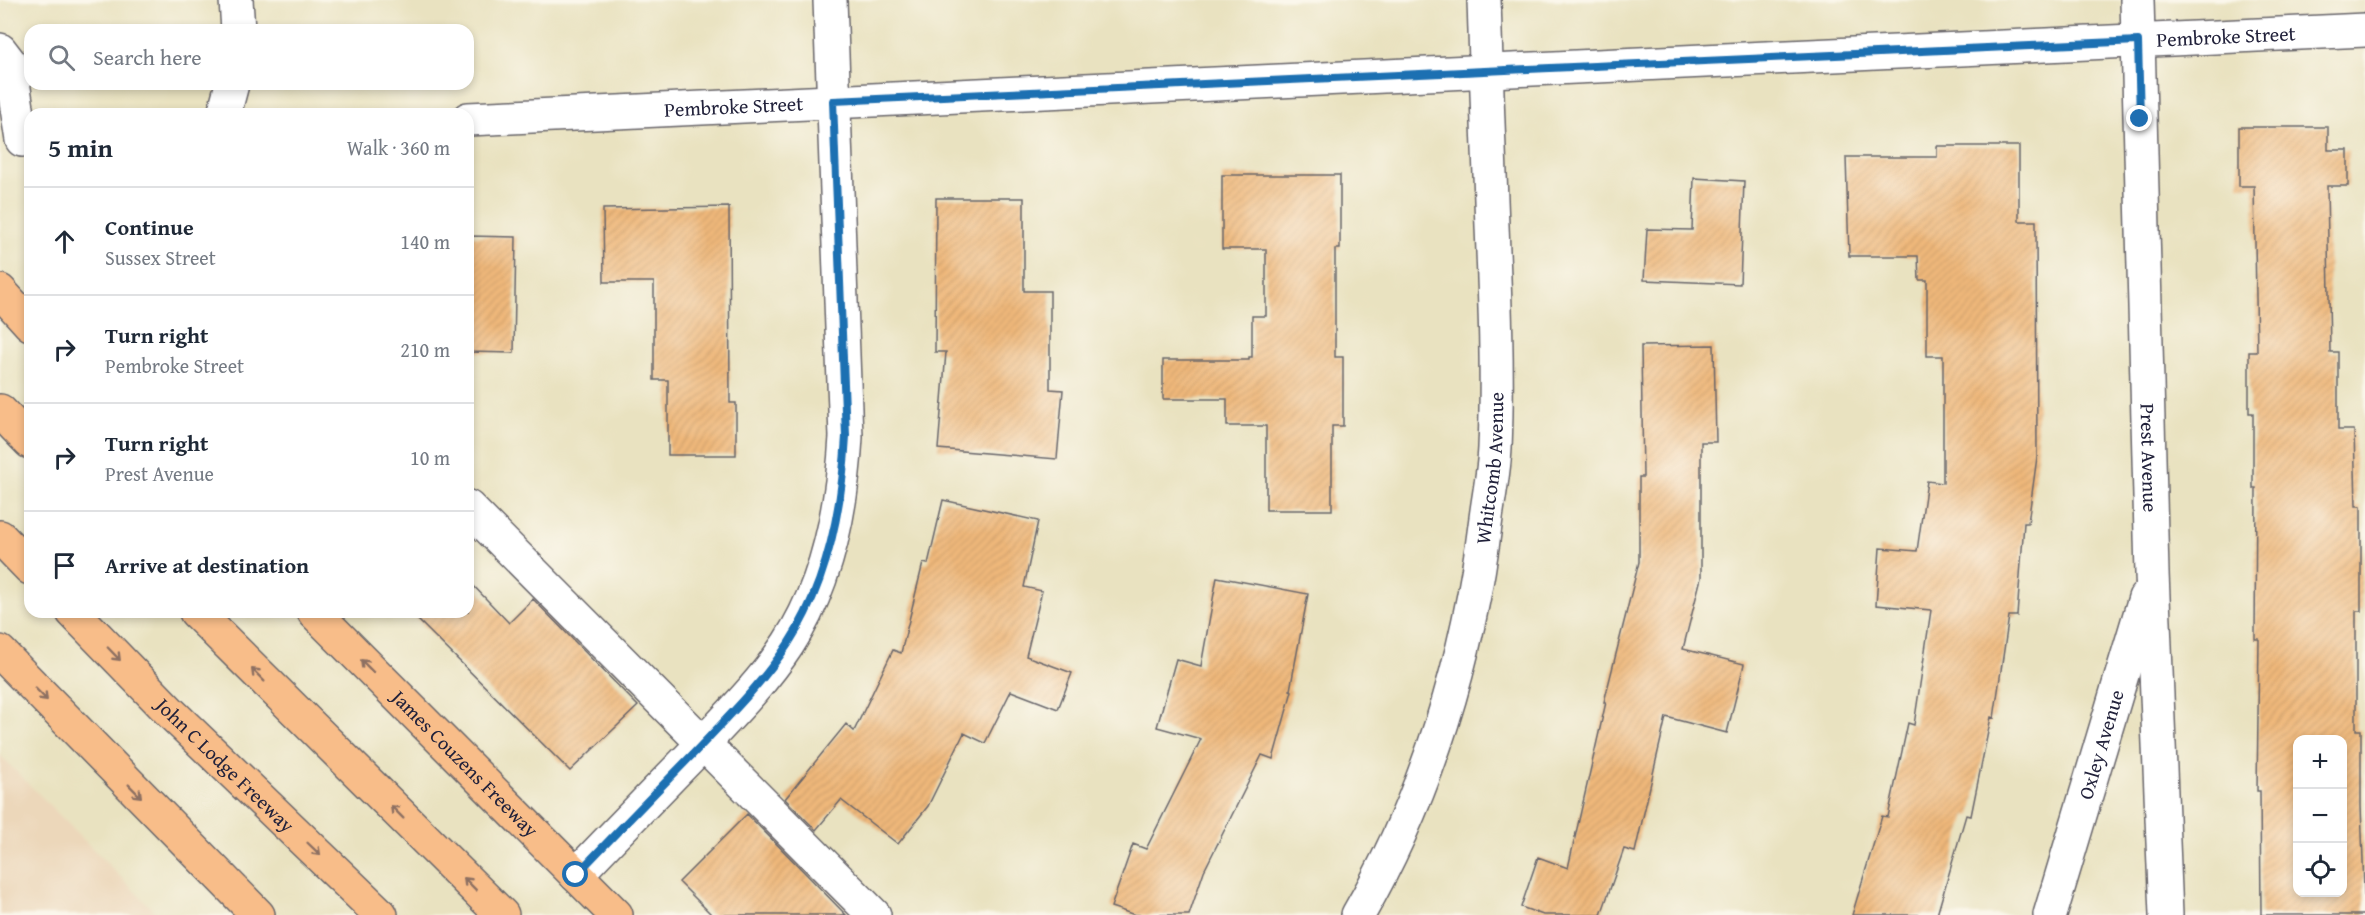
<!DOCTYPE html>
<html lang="en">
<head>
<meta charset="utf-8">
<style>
	body { margin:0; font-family:"Gentium Book Plus",serif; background:#f2f2f3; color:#1f2937 }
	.controls { position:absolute; right:18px; bottom:18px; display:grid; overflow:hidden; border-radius:12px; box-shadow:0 3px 9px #0003 }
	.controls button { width:54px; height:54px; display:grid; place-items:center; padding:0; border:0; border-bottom:2px solid #e0e1e3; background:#fff; color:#1f2937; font:30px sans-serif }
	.stop { position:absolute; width:18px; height:18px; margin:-14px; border:4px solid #1f6fb2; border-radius:50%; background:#fff }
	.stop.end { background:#1f6fb2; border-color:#fff; box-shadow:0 2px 6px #0008 }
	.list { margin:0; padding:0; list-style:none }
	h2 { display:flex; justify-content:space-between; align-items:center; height:78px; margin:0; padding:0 24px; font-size:26px }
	h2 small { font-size:20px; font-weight:400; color:#747a83 }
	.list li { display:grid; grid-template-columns:39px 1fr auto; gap:18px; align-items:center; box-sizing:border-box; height:108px; padding:0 24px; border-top:2px solid #e0e1e3 }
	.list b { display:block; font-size:22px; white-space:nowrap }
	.list p { margin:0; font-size:20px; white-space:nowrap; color:#747a83 }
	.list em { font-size:20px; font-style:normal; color:#747a83 }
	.icon { flex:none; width:33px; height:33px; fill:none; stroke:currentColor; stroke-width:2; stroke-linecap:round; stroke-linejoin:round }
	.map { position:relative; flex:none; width:2365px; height:915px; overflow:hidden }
	.search { position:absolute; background:#fff; box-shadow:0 3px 9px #0003; left:24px; top:24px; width:450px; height:66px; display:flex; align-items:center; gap:15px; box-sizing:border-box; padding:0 21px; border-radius:18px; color:#747a83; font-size:22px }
	.panel { position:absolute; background:#fff; box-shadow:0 3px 9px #0003; left:24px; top:108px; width:450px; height:510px; border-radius:18px }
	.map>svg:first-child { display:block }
</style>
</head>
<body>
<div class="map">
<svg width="2365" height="915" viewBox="0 0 2365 915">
	<defs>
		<pattern id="building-hatch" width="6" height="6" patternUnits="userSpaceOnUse" patternTransform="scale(1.5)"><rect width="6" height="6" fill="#efb87a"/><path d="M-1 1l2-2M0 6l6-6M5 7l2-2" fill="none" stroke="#cd9e6a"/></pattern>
	</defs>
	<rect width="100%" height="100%" fill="#fbf7ec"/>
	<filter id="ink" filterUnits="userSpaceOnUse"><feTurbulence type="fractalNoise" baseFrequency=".0167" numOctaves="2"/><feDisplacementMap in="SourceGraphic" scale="12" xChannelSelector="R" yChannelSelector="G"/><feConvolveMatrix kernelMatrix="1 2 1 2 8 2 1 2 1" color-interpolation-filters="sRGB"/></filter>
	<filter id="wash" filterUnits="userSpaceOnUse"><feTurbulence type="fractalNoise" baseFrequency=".008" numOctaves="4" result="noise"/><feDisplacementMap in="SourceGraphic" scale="24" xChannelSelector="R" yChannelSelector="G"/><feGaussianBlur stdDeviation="1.35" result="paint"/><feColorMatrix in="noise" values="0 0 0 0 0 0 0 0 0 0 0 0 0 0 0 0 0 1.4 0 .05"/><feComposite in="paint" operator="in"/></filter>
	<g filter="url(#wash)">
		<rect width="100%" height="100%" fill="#e9e2c0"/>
		<path fill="#ecd7ba" d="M 0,755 L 158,915 L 0,915 Z"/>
		<g id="blocks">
			<path fill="url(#building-hatch)" fill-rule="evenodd" d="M 2239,127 L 2328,127 L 2328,150 L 2348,150 L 2348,186 L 2327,186 L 2330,352 L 2338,352 L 2338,430 L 2354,430 L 2356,506 L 2361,506 L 2361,611 L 2356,611 L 2356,730 L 2361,730 L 2361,806 L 2365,915 L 2261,915 L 2260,791 L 2257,791 L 2259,639 L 2255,639 L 2256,488 L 2253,488 L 2253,413 L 2249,413 L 2249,352 L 2257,352 L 2254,186 L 2239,186 ZM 2298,740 L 2343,740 L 2343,892 L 2298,892 Z
				M 1937,146 L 2019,146 L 2019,221 L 2036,221 L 2037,457 L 2028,523 L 2024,523 L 2017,616 L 2009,616 L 1994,718 L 1991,717 L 1971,816 L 1966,815 L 1937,915 L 1852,915 L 1882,816 L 1888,817 L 1908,723 L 1914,725 L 1931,610 L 1876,605 L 1880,548 L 1917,551 L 1927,481 L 1943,483 L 1943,356 L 1927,356 L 1927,280 L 1919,280 L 1918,256 L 1849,256 L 1846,157 L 1937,157 Z
				M 1222,175 L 1340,175 L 1340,249 L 1335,249 L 1335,357 L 1343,357 L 1343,426 L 1332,426 L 1332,510 L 1266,510 L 1266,426 L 1227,426 L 1227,399 L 1163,399 L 1163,360 L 1249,360 L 1249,357 L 1252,357 L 1252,316 L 1266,316 L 1266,249 L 1222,249 Z
				M 1694,178 L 1744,181 L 1740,284 L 1644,280 L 1647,229 L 1692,230 Z
				M 936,198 L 1024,198 L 1024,291 L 1050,291 L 1050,389 L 1063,390 L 1057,459 L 938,449 L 946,352 L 935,352 Z
				M 729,207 L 730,403 L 736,403 L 736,455 L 668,455 L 668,380 L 654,380 L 654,282 L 604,282 L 603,209 Z
				M 468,236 L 516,237 L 514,353 L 468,352 Z
				M 1714,345 L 1716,442 L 1701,442 L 1701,578 L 1683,649 L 1744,664 L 1727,733 L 1666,717 L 1635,852 L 1624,849 L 1601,915 L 1543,915 L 1521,907 L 1538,857 L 1568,868 L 1606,702 L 1604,702 L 1639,562 L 1639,477 L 1643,477 L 1641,346 Z
				M 943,500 L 1038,521 L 1024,587 L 1042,591 L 1026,656 L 1072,673 L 1058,709 L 1011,691 L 985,743 L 964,733 L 928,806 L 898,844 L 841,800 L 816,830 L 785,799 L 846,724 L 854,731 L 893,650 L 901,653 L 923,563 L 928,564 Z
				M 1217,577 L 1308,594 L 1290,690 L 1292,691 L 1273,759 L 1262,755 L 1204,871 L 1189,915 L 1135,915 L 1111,907 L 1133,844 L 1146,849 L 1201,739 L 1157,727 L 1176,659 L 1201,666 Z
				M 468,580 L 509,623 L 533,599 L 638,706 L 570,771 L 410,612 L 468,612 Z
				M 747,814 L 811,879 L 846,915 L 712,915 L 679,882 Z"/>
		</g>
	</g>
	<g filter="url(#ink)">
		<use href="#blocks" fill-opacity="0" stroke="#68656a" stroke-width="1.5"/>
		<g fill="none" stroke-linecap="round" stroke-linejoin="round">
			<g stroke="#68656a" stroke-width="36">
				<g id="minor">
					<path d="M 236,0 L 238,30"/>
					<path id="s1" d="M 2137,0 L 2152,573 L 2166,915"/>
					<path d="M 0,50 L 10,63 L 22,140"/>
					<path d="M 224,114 L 232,84"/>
					<path id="s2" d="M 468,119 L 2365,30"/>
					<path d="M 468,507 L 874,915"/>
					<path d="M 576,875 C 615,834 654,794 693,754 C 726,719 761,685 788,644 C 828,583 842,508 846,437 L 830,0"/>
					<path id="s3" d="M 1358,915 C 1428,794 1469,656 1486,518 C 1489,495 1494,471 1495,448 C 1498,374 1495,300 1492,226 C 1489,151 1486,75 1484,0"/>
					<path id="s4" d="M 2050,915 L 2145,598"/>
				</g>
			</g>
			<g stroke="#68656a" stroke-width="36">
				<g id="major">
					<path d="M 0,291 L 30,324"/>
					<path id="s5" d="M 314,612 L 616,915"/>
					<path d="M 0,652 L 258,915"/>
				</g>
			</g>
			<g stroke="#68656a" stroke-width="36">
				<g id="highway">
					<path d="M 0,411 L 30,442"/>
					<path d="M 0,537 L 30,568"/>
					<path id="s6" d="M 73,612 L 172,714 L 381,915"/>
					<path d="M 196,612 L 502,915"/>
				</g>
			</g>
			<use href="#minor" stroke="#fff" stroke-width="33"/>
			<use href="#major" stroke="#f8bd89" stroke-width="33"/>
			<use href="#highway" stroke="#f8bd89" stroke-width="33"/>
		</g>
		<defs><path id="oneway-shaft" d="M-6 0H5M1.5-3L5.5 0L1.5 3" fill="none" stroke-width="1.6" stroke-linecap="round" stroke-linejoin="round" transform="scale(1.5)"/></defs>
		<g stroke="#8d7062">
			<use href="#oneway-shaft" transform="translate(114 654) rotate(46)"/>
			<use href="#oneway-shaft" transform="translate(367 666) rotate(-135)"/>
			<use href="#oneway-shaft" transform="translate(258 675) rotate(-135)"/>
			<use href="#oneway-shaft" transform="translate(41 694) rotate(46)"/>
			<use href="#oneway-shaft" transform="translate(135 791) rotate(45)"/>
			<use href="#oneway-shaft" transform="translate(397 812) rotate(-135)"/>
			<use href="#oneway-shaft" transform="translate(314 849) rotate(44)"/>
			<use href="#oneway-shaft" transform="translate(470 884) rotate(-135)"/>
		</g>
	</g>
	<g fill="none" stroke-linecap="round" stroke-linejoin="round" filter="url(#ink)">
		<path stroke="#1f6fb2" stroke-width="8" d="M 576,875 C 615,834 654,794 693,754 C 726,719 761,685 788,644 C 828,583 842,508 846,436 L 833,101 L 2138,41 L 2140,119"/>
	</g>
	<g text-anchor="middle" stroke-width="4.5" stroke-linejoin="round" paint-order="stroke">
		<g font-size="20" fill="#22223b" stroke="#fbf7ec">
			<text dy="7" stroke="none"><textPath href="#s2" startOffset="1760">Pembroke Street</textPath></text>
			<text dy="7" stroke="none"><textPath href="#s2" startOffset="266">Pembroke Street</textPath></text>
			<text dy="7" stroke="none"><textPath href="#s1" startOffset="458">Prest Avenue</textPath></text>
			<text dy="7" stroke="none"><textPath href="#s3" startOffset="470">Whitcomb Avenue</textPath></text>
			<text dy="7" stroke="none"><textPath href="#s4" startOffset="178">Oxley Avenue</textPath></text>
			<text dy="7" stroke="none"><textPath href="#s6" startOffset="216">John C Lodge Freeway</textPath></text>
			<text dy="7" stroke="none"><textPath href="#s5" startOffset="214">James Couzens Freeway</textPath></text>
		</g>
	</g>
</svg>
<div class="controls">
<button>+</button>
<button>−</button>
<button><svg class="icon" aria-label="locate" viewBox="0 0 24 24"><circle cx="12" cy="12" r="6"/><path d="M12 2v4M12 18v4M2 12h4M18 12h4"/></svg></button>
</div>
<div class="stop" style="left:576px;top:875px"></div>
<div class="stop end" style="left:2140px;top:119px"></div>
<div class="search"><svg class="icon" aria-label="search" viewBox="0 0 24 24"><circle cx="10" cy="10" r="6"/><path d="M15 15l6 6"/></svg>Search here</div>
<section class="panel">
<h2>5 min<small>Walk · 360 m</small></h2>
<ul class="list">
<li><svg class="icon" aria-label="ahead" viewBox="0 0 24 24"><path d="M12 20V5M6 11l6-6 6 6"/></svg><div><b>Continue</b><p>Sussex Street</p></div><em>140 m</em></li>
<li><svg class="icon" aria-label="right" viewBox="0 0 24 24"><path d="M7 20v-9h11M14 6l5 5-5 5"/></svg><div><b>Turn right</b><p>Pembroke Street</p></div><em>210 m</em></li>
<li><svg class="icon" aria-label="right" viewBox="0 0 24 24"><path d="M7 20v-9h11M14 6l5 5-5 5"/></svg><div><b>Turn right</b><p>Prest Avenue</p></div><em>10 m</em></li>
<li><svg class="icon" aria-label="arrive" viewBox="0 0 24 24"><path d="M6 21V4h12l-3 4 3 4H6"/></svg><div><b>Arrive at destination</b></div></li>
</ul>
</section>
</div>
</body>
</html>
